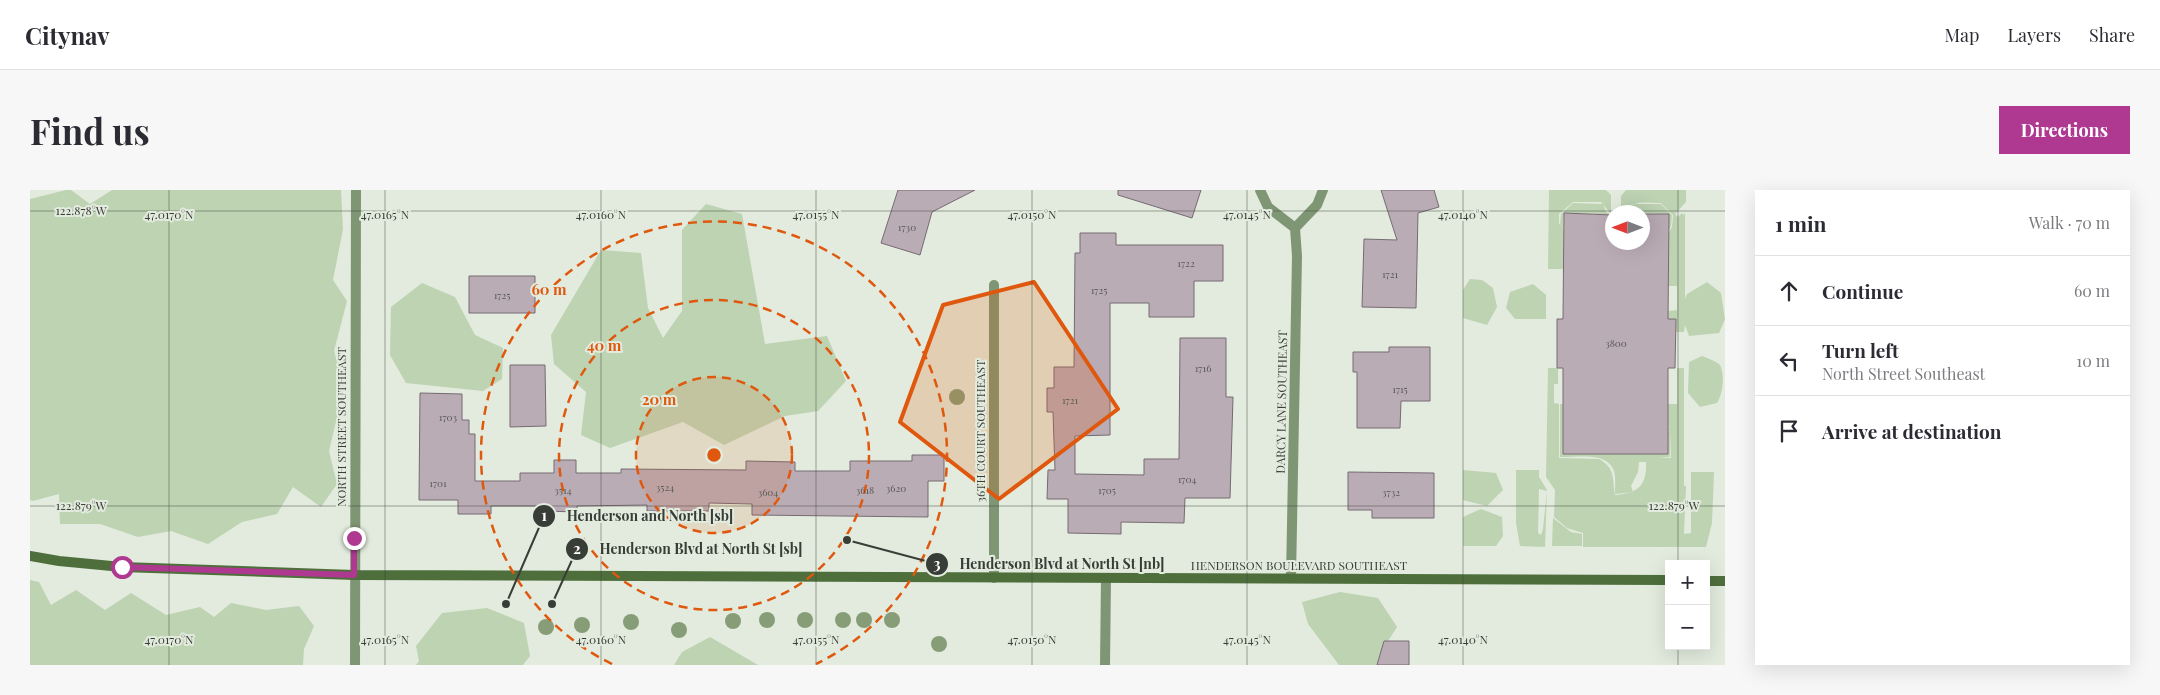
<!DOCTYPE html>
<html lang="en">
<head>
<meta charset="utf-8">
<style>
	body { margin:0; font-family:"Playfair Display",serif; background:#f7f7f7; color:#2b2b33 }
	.controls { position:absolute; right:15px; bottom:15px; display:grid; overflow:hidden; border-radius:0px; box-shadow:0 5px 20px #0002 }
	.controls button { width:45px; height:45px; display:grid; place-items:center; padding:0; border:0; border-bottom:1px solid #e1e1e2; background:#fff; color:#2b2b33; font:25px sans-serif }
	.compass { position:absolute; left:1575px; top:15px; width:45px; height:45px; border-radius:50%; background:#fff; box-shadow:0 5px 20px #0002; rotate:270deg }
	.stop { position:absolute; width:15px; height:15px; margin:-11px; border:4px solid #af3991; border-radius:50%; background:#fff }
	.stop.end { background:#af3991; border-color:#fff; box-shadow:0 1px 5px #0008 }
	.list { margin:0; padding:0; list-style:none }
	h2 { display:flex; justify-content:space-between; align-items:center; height:65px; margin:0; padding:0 20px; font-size:21px }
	h2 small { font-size:16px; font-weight:400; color:#7c7c81 }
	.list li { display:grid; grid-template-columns:32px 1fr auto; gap:15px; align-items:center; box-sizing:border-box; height:70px; padding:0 20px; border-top:1px solid #e1e1e2 }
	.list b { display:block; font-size:19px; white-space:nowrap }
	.list p { margin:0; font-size:16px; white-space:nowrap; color:#7c7c81 }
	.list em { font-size:16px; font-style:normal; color:#7c7c81 }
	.icon { flex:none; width:28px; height:28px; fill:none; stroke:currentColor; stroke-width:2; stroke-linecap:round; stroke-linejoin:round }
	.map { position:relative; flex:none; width:1695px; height:475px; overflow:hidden; border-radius:0px }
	header { display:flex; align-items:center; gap:30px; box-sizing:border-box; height:70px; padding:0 25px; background:#fff; border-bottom:1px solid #e1e1e2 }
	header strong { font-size:24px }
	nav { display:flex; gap:28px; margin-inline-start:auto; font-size:18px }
	.intro { display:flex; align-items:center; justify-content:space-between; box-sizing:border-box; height:120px; padding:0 30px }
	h1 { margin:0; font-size:35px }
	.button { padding:12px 22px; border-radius:0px; background:#af3991; color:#fff; font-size:18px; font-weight:700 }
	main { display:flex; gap:30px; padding:0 30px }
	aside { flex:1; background:#fff; border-radius:0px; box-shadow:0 5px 20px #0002 }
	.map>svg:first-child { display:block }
</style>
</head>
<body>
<header>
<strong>Citynav</strong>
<nav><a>Map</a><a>Layers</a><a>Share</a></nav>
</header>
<div class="intro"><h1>Find us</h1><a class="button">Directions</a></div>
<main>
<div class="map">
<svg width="1695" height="475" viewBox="0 0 1695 475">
	<rect width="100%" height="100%" fill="#e2ebdd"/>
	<path fill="#bdd3b2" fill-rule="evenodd" d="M 36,0 L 41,0 L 60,14 L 82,0 L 311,0 L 313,39 L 303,90 L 317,111 L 304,161 L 314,198 L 299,261 L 307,294 L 291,317 L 263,297 L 247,324 L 212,332 L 178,354 L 141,341 L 108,347 L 70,334 L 30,334 L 29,304 L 3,311 L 0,310 L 0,9 Z
		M 1519,0 L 1576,0 L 1581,5 L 1581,24 L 1571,12 L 1543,12 L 1529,24 L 1529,33 L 1534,41 L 1533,79 L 1518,79 Z
		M 1596,0 L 1656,0 L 1656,12 L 1645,24 L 1648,27 L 1652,23 L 1653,25 L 1655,23 L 1655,109 L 1657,104 L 1677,92 L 1691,103 L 1695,129 L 1689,143 L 1659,146 L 1655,135 L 1654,142 L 1646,142 L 1646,129 L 1638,129 L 1638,121 L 1647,120 L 1647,96 L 1638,96 L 1638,44 L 1642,37 L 1643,25 L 1631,13 C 1617,13 1602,9 1594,22 L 1591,22 L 1591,6 Z
		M 1543,13 L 1573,14 L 1576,22 L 1581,25 L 1581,35 L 1574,24 L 1534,23 L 1533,39 L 1530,35 L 1531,24 Z
		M 676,14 L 712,24 L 735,154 L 797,146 L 816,191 L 788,221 L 755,226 L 694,255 L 653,232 L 580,258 L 551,245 L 556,202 L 524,174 L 521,145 L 571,60 L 611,63 L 618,118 L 633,148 L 652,121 L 652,40 Z
		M 1603,14 L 1631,14 L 1642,25 L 1641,36 L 1638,42 L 1639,24 L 1596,22 L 1599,16 Z
		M 1440,89 L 1452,90 L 1463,98 L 1467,117 L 1457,135 L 1433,128 L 1433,100 Z
		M 392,93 L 425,107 L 445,145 L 473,158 L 472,189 L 453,201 L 376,193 L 360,165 L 361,117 Z
		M 1503,94 L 1516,105 L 1516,129 L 1485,129 L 1476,118 L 1480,102 Z
		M 1672,166 C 1677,168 1686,171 1690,175 C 1695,186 1693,203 1687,213 L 1670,217 L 1658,203 L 1659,172 Z
		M 1518,178 L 1528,178 L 1528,194 L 1524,194 L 1524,213 L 1529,214 L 1529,268 L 1569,269 C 1586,279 1582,288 1585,305 C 1608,303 1617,296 1616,272 L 1609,272 L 1608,282 L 1601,296 L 1603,302 L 1585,304 C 1585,297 1586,287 1584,281 C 1577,261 1546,268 1530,267 L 1530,214 L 1533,214 L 1533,264 L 1637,264 L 1638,236 L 1641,239 L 1640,267 L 1628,268 L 1641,268 L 1641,239 L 1638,235 L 1638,214 L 1647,214 L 1647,178 L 1654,178 L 1654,296 L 1656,296 L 1654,344 L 1661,343 L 1661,282 L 1684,282 L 1682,333 L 1676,357 L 1553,357 L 1553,343 L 1537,338 L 1524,327 L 1525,300 L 1516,287 Z
		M 1433,280 L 1466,283 L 1473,300 L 1457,316 L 1433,310 Z
		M 1486,280 L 1509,280 L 1509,287 L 1517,300 L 1515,357 L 1490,356 L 1486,333 ZM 1509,299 L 1517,301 L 1513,339 L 1511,345 L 1508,343 Z
		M 1451,319 L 1472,327 L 1473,346 L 1466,356 L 1433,356 L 1433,327 Z
		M 1523,328 L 1541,342 L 1552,344 L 1552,356 L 1522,356 Z
		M 0,390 L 9,392 L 21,415 L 46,400 L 75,420 L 101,403 L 136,425 L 170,417 L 184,427 L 201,413 L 236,420 L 269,416 L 284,436 L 274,459 L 273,475 L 0,475 Z
		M 1310,402 L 1348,408 L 1367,437 L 1351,462 L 1347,475 L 1309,475 L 1278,434 L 1272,412 Z
		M 457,418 L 494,433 L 500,466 L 493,475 L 386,475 L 389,471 L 386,456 L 412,423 Z
		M 680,447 L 728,475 L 644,475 L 652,462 Z"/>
	<path fill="#baacb5" stroke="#776a73" d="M 868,0 L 945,0 L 902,22 L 890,65 L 851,53 Z
		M 1088,0 L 1171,0 L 1162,28 L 1088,5 Z
		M 1351,0 L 1404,0 L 1409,17 L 1388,23 L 1386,118 L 1332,117 L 1334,49 L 1367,50 Z
		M 1534,23 L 1582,25 L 1582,52 L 1612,52 L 1612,24 L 1639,24 L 1638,129 L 1646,129 L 1645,178 L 1638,178 L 1638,264 L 1533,264 L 1533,178 L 1527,178 L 1527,129 L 1533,129 Z
		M 1050,43 L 1086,43 L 1086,55 L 1193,55 L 1193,91 L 1164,91 L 1164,127 L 1119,127 L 1119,113 L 1080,113 L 1080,245 L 1045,246 L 1045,284 L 1114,285 L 1114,269 L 1149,269 L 1150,148 L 1196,148 L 1196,207 L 1203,207 L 1200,308 L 1155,308 L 1154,333 L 1091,332 L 1091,344 L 1038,343 L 1038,309 L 1017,309 L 1018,280 L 1025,280 L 1023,222 L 1017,222 L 1017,198 L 1024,198 L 1024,177 L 1044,177 L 1045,63 L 1050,63 Z
		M 439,86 L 505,86 L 505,123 L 439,123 Z
		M 1359,157 L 1400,157 L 1400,211 L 1371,211 L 1370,238 L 1327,238 L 1327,182 L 1323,182 L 1323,162 L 1359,162 Z
		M 480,175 L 515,175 L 516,236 L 480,237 Z
		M 390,203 L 432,204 L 432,230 L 439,230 L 439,244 L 445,244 L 445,291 L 490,291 L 490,283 L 524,283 L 524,270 L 546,270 L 546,283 L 591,283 L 591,279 L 716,280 L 716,271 L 765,272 L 765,281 L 820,281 L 820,271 L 882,271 L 882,265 L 914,265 L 914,291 L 898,291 L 898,327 L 722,325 L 722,314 L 679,313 L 679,321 L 617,321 L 617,315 L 547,316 L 547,322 L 515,321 L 515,316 L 461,316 L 461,324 L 428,324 L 428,310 L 389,310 Z
		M 1318,282 L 1404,283 L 1404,328 L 1342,328 L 1342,320 L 1318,320 Z
		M 1354,451 L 1379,451 L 1379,475 L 1347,475 Z"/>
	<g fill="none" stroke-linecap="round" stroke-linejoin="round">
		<path stroke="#7f9674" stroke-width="10" d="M 1075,475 L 1076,388"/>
		<path stroke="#7f9674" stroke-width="10" d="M 1230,0 L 1238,17 L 1265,38 L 1287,15 L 1293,0
			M 964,388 L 964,95
			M 1261,388 L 1267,66 L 1265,38"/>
		<path stroke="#7f9674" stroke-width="10" d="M 325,475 L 326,0"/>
		<path stroke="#4e6f3c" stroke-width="10" d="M 0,366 L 29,371 L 92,377 L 324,385 L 1639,390
			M 1676,391 L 1695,391"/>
	</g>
	<g fill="#869d77">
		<circle cx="927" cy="207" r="8"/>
		<circle cx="737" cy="430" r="8"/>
		<circle cx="775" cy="430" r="8"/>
		<circle cx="813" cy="430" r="8"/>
		<circle cx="834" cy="430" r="8"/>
		<circle cx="862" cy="430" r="8"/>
		<circle cx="703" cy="431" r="8"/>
		<circle cx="601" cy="432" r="8"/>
		<circle cx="552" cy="435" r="8"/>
		<circle cx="516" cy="437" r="8"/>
		<circle cx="649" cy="440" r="8"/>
		<circle cx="909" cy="454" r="8"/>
	</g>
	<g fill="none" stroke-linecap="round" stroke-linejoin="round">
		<path stroke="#af3991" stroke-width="6" d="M 92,377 L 324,385 L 324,348"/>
	</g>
	<path fill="#df580e" fill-opacity="0.2" stroke="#df580e" stroke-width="4" stroke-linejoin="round" d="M 1004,92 L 1088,219 L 969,309 L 870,232 L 913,115 Z"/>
	<path fill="none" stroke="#393d37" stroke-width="1" stroke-opacity="0.45" d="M 139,0 L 139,475M 355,0 L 355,475M 571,0 L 571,475M 786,0 L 786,475M 1002,0 L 1002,475M 1217,0 L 1217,475M 1433,0 L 1433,475M 1648,0 L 1648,374M 0,21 L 1695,21M 0,316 L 1695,316M 1648,456 L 1648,475"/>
	<circle cx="684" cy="265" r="78" fill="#df580e" fill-opacity=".12"/>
	<g fill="none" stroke="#df580e" stroke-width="2.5" stroke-dasharray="9 6">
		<circle cx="684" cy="265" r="78"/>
		<circle cx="684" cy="265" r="155"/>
		<path d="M582 474A233 233 0 1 1 786 474"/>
	</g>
	<g text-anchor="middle" stroke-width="4" stroke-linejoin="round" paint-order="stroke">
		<g font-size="10" fill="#595956">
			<text x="877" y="41">1730</text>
			<text x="1156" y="77">1722</text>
			<text x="1360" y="88">1721</text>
			<text x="1069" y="104">1725</text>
			<text x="472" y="109">1725</text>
			<text x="1586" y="157">3800</text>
			<text x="1173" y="182">1716</text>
			<text x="1370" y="203">1715</text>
			<text x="1040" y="214">1721</text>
			<text x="418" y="231">1703</text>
			<text x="1157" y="293">1704</text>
			<text x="408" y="297">1701</text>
			<text x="635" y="301">3524</text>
			<text x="866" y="302">3620</text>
			<text x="533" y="304">3514</text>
			<text x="835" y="304">3618</text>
			<text x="1077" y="304">1705</text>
			<text x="738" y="306">3604</text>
			<text x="1361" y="306">3732</text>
		</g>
		<g font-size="12" fill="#393d37" stroke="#e2ebdd">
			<text transform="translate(1252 212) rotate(-89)" y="4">DARCY LANE SOUTHEAST</text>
			<text transform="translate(312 237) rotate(-90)" y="4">NORTH STREET SOUTHEAST</text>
			<text transform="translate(951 241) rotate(-90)" y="4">36TH COURT SOUTHEAST</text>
			<text x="1269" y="380">HENDERSON BOULEVARD SOUTHEAST</text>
		</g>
	</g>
	<g font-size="12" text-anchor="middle" fill="#393d37" stroke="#e2ebdd" stroke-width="4" stroke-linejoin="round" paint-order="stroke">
		<text x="51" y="25">122.878°W</text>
		<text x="139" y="29">47.0170°N</text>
		<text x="355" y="29">47.0165°N</text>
		<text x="571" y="29">47.0160°N</text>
		<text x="786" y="29">47.0155°N</text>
		<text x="1002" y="29">47.0150°N</text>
		<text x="1217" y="29">47.0145°N</text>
		<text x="1433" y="29">47.0140°N</text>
		<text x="1644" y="320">122.879°W</text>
		<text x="51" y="320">122.879°W</text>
		<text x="139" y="454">47.0170°N</text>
		<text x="355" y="454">47.0165°N</text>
		<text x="571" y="454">47.0160°N</text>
		<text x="786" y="454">47.0155°N</text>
		<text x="1002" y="454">47.0150°N</text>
		<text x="1217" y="454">47.0145°N</text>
		<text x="1433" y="454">47.0140°N</text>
	</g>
	<circle cx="684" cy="265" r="8" fill="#df580e" stroke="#e2ebdd" stroke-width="2.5"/>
	<g font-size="15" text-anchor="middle" font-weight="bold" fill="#df580e" stroke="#e2ebdd" stroke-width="4" stroke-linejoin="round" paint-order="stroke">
		<text x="519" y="105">60 m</text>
		<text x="574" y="161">40 m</text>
		<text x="629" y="215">20 m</text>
	</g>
	<path fill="none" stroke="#393d37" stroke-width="2" d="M476 414L514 326M522 414L547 359M817 350L907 374"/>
	<g fill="#393d37" stroke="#e2ebdd" stroke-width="2">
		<circle cx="476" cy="414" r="5"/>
		<circle cx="522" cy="414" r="5"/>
		<circle cx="817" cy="350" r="5"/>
		<circle cx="514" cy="326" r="12"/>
		<circle cx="547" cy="359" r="12"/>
		<circle cx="907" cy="374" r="12"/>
	</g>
	<g font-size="15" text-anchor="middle" font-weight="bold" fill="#fff">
		<text x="514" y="331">1</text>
		<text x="547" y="364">2</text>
		<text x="907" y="379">3</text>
	</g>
	<g font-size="14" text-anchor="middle" font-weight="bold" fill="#393d37" stroke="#e2ebdd" stroke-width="4" stroke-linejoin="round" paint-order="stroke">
		<text x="620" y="331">Henderson and North [sb]</text>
		<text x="671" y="364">Henderson Blvd at North St [sb]</text>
		<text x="1032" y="379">Henderson Blvd at North St [nb]</text>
	</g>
</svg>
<div class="controls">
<button>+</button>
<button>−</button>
</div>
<svg class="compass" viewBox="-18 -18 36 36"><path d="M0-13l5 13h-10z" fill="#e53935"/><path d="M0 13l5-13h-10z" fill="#7c7c81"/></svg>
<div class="stop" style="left:92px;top:377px"></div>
<div class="stop end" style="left:324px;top:348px"></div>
</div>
<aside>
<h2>1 min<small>Walk · 70 m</small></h2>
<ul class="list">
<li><svg class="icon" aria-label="ahead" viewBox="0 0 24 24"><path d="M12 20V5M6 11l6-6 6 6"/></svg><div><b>Continue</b></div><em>60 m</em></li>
<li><svg class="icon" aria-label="left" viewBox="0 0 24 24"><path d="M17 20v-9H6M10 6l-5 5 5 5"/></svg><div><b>Turn left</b><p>North Street Southeast</p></div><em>10 m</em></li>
<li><svg class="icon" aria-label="arrive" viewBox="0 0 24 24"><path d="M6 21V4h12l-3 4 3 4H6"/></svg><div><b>Arrive at destination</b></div></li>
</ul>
</aside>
</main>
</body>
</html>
